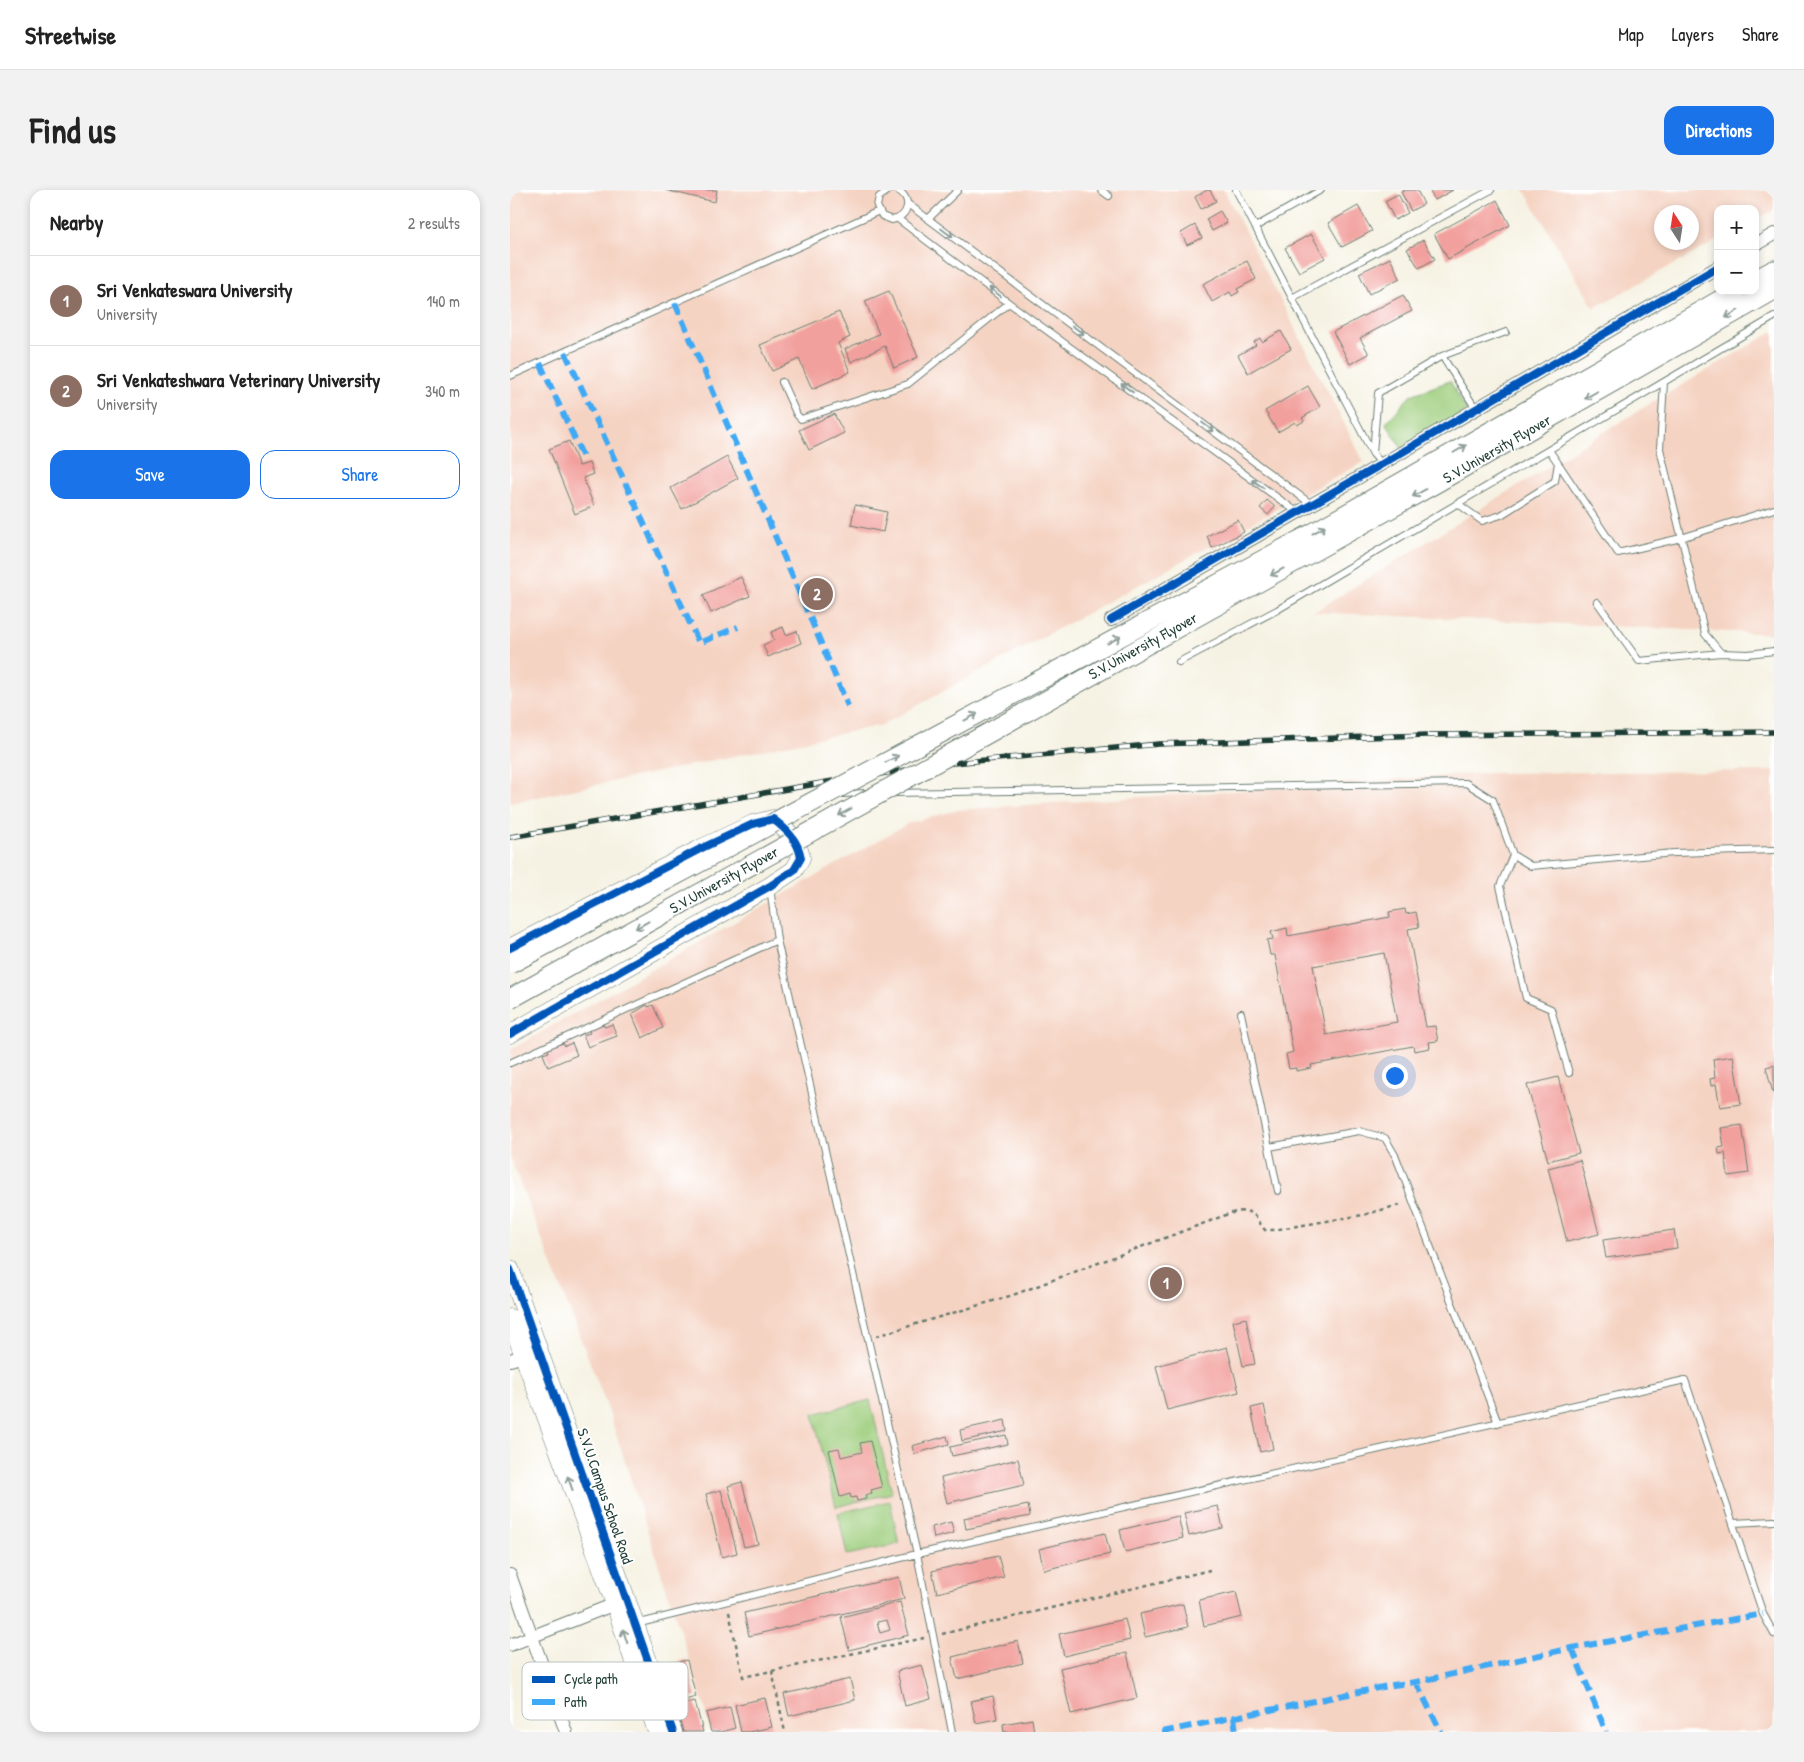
<!DOCTYPE html>
<html lang="en">
<head>
<meta charset="utf-8">
<style>
	body { margin:0; font-family:"Patrick Hand",sans-serif; background:#f2f2f2; color:#222 }
	.controls { position:absolute; right:15px; top:15px; display:grid; overflow:hidden; border-radius:10px; box-shadow:0 2px 8px #0003 }
	.controls button { width:45px; height:45px; display:grid; place-items:center; padding:0; border:0; border-bottom:1px solid #e0e0e0; background:#fff; color:#222; font:25px sans-serif }
	.compass { position:absolute; left:1144px; top:15px; width:45px; height:45px; border-radius:50%; background:#fff; box-shadow:0 2px 8px #0003; rotate:348deg }
	.you { position:absolute; left:884px; top:885px; width:18px; height:18px; margin:-12px; border:4px solid #fff; border-radius:50%; background:#1a73e8; box-shadow:0 0 0 8px #1a73e833 }
	.badge { display:grid; place-items:center; width:32px; height:32px; border-radius:50%; background:#1a73e8; color:#fff; font-size:16px; font-weight:700 }
	.pin { position:absolute; translate:-50% -50%; border:2px solid #fff; box-shadow:0 1px 5px #0006 }
	.list { margin:0; padding:0; list-style:none }
	h2 { display:flex; justify-content:space-between; align-items:center; height:65px; margin:0; padding:0 20px; font-size:21px }
	h2 small { font-size:16px; font-weight:400; color:#767676 }
	.list li { display:grid; grid-template-columns:32px 1fr auto; gap:15px; align-items:center; box-sizing:border-box; height:90px; padding:0 20px; border-top:1px solid #e0e0e0 }
	.list b { display:block; font-size:19px; white-space:nowrap }
	.list p { margin:0; font-size:16px; white-space:nowrap; color:#767676 }
	.list em { font-size:16px; font-style:normal; color:#767676 }
	.actions { display:flex; gap:10px; padding:15px 20px }
	.actions a { flex:1; padding:11px 0; border:1px solid #1a73e8; border-radius:15px; text-align:center; font-size:18px; color:#1a73e8 }
	.actions .main { background:#1a73e8; color:#fff }
	.map { position:relative; flex:none; width:1264px; height:1542px; overflow:hidden; border-radius:15px }
	header { display:flex; align-items:center; gap:30px; box-sizing:border-box; height:70px; padding:0 25px; background:#fff; border-bottom:1px solid #e0e0e0 }
	header strong { font-size:24px }
	nav { display:flex; gap:28px; margin-inline-start:auto; font-size:18px }
	.intro { display:flex; align-items:center; justify-content:space-between; box-sizing:border-box; height:120px; padding:0 30px }
	h1 { margin:0; font-size:35px }
	.button { padding:12px 22px; border-radius:15px; background:#1a73e8; color:#fff; font-size:18px; font-weight:700 }
	main { display:flex; gap:30px; padding:0 30px }
	aside { flex:1; background:#fff; border-radius:15px; box-shadow:0 2px 8px #0003 }
	.map>svg:first-child { display:block }
</style>
</head>
<body>
<header>
<strong>Streetwise</strong>
<nav><a>Map</a><a>Layers</a><a>Share</a></nav>
</header>
<div class="intro"><h1>Find us</h1><a class="button">Directions</a></div>
<main>
<aside>
<h2>Nearby<small>2 results</small></h2>
<ul class="list">
<li><span class="badge" style="background:#8d6e63">1</span><div><b>Sri Venkateswara University</b><p>University</p></div><em>140 m</em></li>
<li><span class="badge" style="background:#8d6e63">2</span><div><b>Sri Venkateshwara Veterinary University</b><p>University</p></div><em>340 m</em></li>
</ul>
<div class="actions"><a class="main">Save</a><a>Share</a></div>
</aside>
<div class="map">
<svg width="1264" height="1542" viewBox="0 0 1264 1542">
	<rect width="100%" height="100%" fill="#fff"/>
	<filter id="ink" filterUnits="userSpaceOnUse"><feTurbulence type="fractalNoise" baseFrequency=".02" numOctaves="2"/><feDisplacementMap in="SourceGraphic" scale="10" xChannelSelector="R" yChannelSelector="G"/><feConvolveMatrix kernelMatrix="1 2 1 2 8 2 1 2 1" color-interpolation-filters="sRGB"/></filter>
	<filter id="wash" filterUnits="userSpaceOnUse"><feTurbulence type="fractalNoise" baseFrequency=".0096" numOctaves="4" result="noise"/><feDisplacementMap in="SourceGraphic" scale="20" xChannelSelector="R" yChannelSelector="G"/><feGaussianBlur stdDeviation="1.12" result="paint"/><feColorMatrix in="noise" values="0 0 0 0 0 0 0 0 0 0 0 0 0 0 0 0 0 1.4 0 .05"/><feComposite in="paint" operator="in"/></filter>
	<g filter="url(#wash)">
		<rect width="100%" height="100%" fill="#f6f2e3"/>
		<path fill="#f5d3c2" fill-rule="evenodd" d="M 0,0 L 714,0 L 854,272 L 372,535 L 0,613 Z
			M 1014,0 L 1264,0 L 1264,20 L 1245,30 L 1245,19 L 1208,19 L 1208,50 L 1084,118 ZM 1182,22 L 1182,52 L 1152,52 L 1152,22 Z
			M 1264,141 L 1264,444 L 804,422 L 1141,213 Z
			M 1264,581 L 1264,1542 L 203,1542 L 98,1219 L 0,967 L 0,860 L 399,633 L 447,620 L 978,583 Z"/>
		<path fill="#9dcd7c" stroke="#5e8558" d="M 940,191 L 957,221 L 892,259 L 876,233 L 901,205 Z
			M 360,1210 L 382,1303 L 326,1317 L 303,1224 Z
			M 380,1311 L 389,1354 L 337,1365 L 328,1323 Z"/>
		<g id="blocks">
			<path fill="#f2a09d" fill-rule="evenodd" d="M 155,0 L 207,0 L 205,12 Z
				M 697,0 L 700,0 L 706,11 L 691,19 L 685,7 Z
				M 895,0 L 907,0 L 914,14 L 901,21 L 891,2 Z
				M 919,0 L 943,0 L 925,10 Z
				M 888,4 L 898,23 L 885,30 L 875,11 Z
				M 987,10 L 1000,35 L 938,69 L 924,44 Z
				M 848,16 L 862,41 L 832,57 L 818,33 Z
				M 710,21 L 717,33 L 702,41 L 696,29 Z
				M 685,35 L 692,48 L 677,55 L 671,43 Z
				M 801,44 L 815,68 L 789,82 L 775,58 Z
				M 913,50 L 925,69 L 909,78 L 897,59 Z
				M 880,68 L 890,88 L 859,104 L 849,83 Z
				M 737,71 L 746,89 L 727,99 L 729,102 L 722,106 L 720,102 L 702,112 L 693,94 Z
				M 379,101 L 408,167 L 384,178 L 375,156 L 341,172 L 335,159 L 369,144 L 355,111 Z
				M 893,105 L 902,121 L 850,148 L 859,164 L 840,174 L 823,142 Z
				M 329,122 L 340,147 L 328,153 L 340,182 L 302,199 L 289,169 L 262,181 L 250,155 Z
				M 771,141 L 781,159 L 738,183 L 728,165 L 746,155 L 744,152 L 750,148 L 752,152 Z
				M 798,196 L 810,217 L 792,228 L 794,231 L 787,235 L 785,232 L 768,242 L 755,221 Z
				M 324,224 L 334,243 L 299,260 L 289,240 Z
				M 59,251 L 69,276 L 79,273 L 83,284 L 73,288 L 84,316 L 65,324 L 39,259 Z
				M 217,267 L 228,288 L 172,319 L 161,298 Z
				M 757,310 L 765,317 L 758,325 L 750,318 Z
				M 345,315 L 377,322 L 373,342 L 341,335 Z
				M 728,330 L 734,342 L 702,358 L 697,346 Z
				M 231,387 L 240,406 L 201,423 L 193,405 Z
				M 273,437 L 276,445 L 287,441 L 291,453 L 258,467 L 253,455 L 264,450 L 261,442 Z
				M 895,719 L 896,724 L 906,722 L 909,737 L 898,739 L 916,837 L 925,836 L 928,851 L 919,852 L 920,858 L 904,861 L 903,856 L 801,875 L 802,878 L 786,881 L 786,878 L 779,879 L 776,864 L 783,862 L 765,765 L 760,765 L 757,750 L 763,749 L 761,742 L 777,738 L 778,746 L 880,727 L 879,722 ZM 874,763 L 887,832 L 816,845 L 803,776 Z
				M 137,815 L 138,817 L 143,815 L 153,838 L 132,848 L 122,824 Z
				M 93,834 L 95,837 L 102,834 L 107,846 L 78,857 L 73,845 L 80,843 L 79,840 Z
				M 53,853 L 55,856 L 62,853 L 67,865 L 38,877 L 33,864 L 39,862 L 38,858 Z
				M 1223,866 L 1231,914 L 1210,917 L 1206,894 L 1201,896 L 1200,889 L 1205,888 L 1203,869 Z
				M 1264,875 L 1264,903 L 1263,903 L 1256,877 Z
				M 1048,887 L 1069,963 L 1038,971 L 1017,895 Z
				M 1232,935 L 1239,983 L 1218,986 L 1215,963 L 1209,964 L 1208,958 L 1214,957 L 1211,938 Z
				M 1070,970 L 1089,1044 L 1057,1052 L 1038,978 Z
				M 1164,1040 L 1167,1058 L 1096,1068 L 1093,1050 Z
				M 736,1128 L 745,1174 L 733,1176 L 723,1131 Z
				M 717,1157 L 729,1202 L 657,1220 L 646,1176 Z
				M 754,1215 L 763,1259 L 750,1262 L 741,1218 Z
				M 495,1230 L 497,1241 L 452,1251 L 450,1240 Z
				M 496,1245 L 498,1254 L 442,1266 L 440,1257 Z
				M 437,1246 L 439,1254 L 404,1264 L 402,1256 Z
				M 360,1251 L 372,1297 L 361,1300 L 362,1303 L 355,1305 L 356,1309 L 347,1311 L 346,1307 L 341,1308 L 340,1304 L 330,1307 L 319,1260 L 329,1258 L 331,1267 L 352,1262 L 350,1253 Z
				M 508,1269 L 514,1295 L 437,1313 L 431,1288 Z
				M 232,1292 L 248,1354 L 234,1357 L 218,1296 Z
				M 211,1300 L 227,1363 L 212,1367 L 196,1304 Z
				M 518,1315 L 520,1326 L 456,1339 L 454,1328 Z
				M 708,1316 L 713,1338 L 679,1346 L 674,1323 Z
				M 668,1326 L 673,1348 L 615,1362 L 610,1340 Z
				M 441,1332 L 444,1343 L 424,1348 L 422,1337 Z
				M 595,1343 L 600,1364 L 534,1380 L 529,1359 Z
				M 488,1366 L 494,1387 L 427,1403 L 422,1381 Z
				M 389,1387 L 394,1409 L 239,1446 L 234,1423 Z
				M 726,1402 L 732,1427 L 694,1436 L 689,1410 Z
				M 390,1412 L 399,1445 L 339,1460 L 331,1427 ZM 377,1430 L 380,1440 L 370,1443 L 367,1432 Z
				M 673,1414 L 678,1437 L 635,1447 L 630,1424 Z
				M 615,1429 L 620,1450 L 554,1466 L 549,1444 Z
				M 508,1451 L 513,1473 L 447,1489 L 442,1467 Z
				M 617,1463 L 627,1508 L 561,1524 L 550,1478 Z
				M 177,1470 L 186,1507 L 167,1512 L 158,1474 Z
				M 412,1475 L 421,1509 L 395,1516 L 387,1481 Z
				M 340,1489 L 345,1510 L 279,1526 L 274,1504 Z
				M 483,1506 L 487,1529 L 466,1533 L 461,1511 Z
				M 255,1508 L 262,1537 L 239,1542 L 231,1542 L 225,1515 Z
				M 185,1511 L 193,1542 L 173,1542 L 166,1515 Z
				M 220,1517 L 225,1538 L 211,1542 L 201,1542 L 196,1523 Z
				M 522,1529 L 524,1542 L 494,1542 L 493,1534 Z"/>
		</g>
	</g>
	<g filter="url(#ink)">
		<use href="#blocks" fill-opacity="0" stroke="#6a7c71" stroke-width="1"/>
		<g fill="none" stroke-linecap="round" stroke-linejoin="round">
			<g stroke="#6a7c71" stroke-width="8">
				<path id="lane" d="M 379,0 L 369,7 L 367,16 L 372,26 L 382,30 C 399,27 403,8 387,0
					M 591,0 L 599,6
					M 726,0 L 863,264 L 872,274
					M 398,14 L 801,314
					M 388,29 L 499,113 L 787,322
					M 418,29 L 448,0
					M 745,37 L 811,0
					M 782,108 L 981,0
					M 932,166 L 996,142
					M 0,186 L 369,21
					M 272,192 L 287,225 L 291,229 L 398,194 L 499,113
					M 1154,192 L 1150,259 L 1195,444 L 1211,463 L 1238,464 L 1264,461
					M 863,263 L 868,203 L 932,166 L 966,219
					M 1048,273 L 1108,363 L 1171,348 L 1264,319
					M 947,313 L 972,331 L 991,325 L 1045,291 L 1048,273 L 1039,260
					M 1087,412 L 1129,471 L 1211,463
					M 669,472 L 767,420 L 1264,127
					M 383,603 L 956,593 L 983,610 L 1003,665 L 1021,676 L 1164,663 L 1264,660
					M 330,604 L 358,603
					M 1003,665 L 990,696 L 1016,808 L 1041,819 L 1059,883
					M 260,697 L 267,750 L 407,1364 L 1175,1190 L 1253,1424 L 1264,1444
					M 731,823 L 768,1001
					M 0,873 L 267,750
					M 759,957 L 849,941 L 875,948 L 886,967 L 988,1233
					M 1223,1333 L 1264,1331
					M 126,1434 L 407,1364 L 442,1542"/>
			</g>
			<g stroke="#6a7c71" stroke-width="14">
				<path id="street" d="M 1245,55 L 1264,44
					M 601,430 L 872,274 L 1208,77
					M 0,1170 L 13,1166
					M 0,1385 L 56,1542
					M 0,1455 L 105,1414"/>
			</g>
			<g stroke="#6a7c71" stroke-width="19">
				<path id="secondary" d="M 0,758 L 192,658 L 243,634 L 263,629 C 277,640 288,650 291,668 L 284,680 L 260,696 L 0,844
					M 0,1079 L 163,1542
					M 0,1128 L 105,1414 L 147,1542"/>
			</g>
			<g stroke="#6a7c71" stroke-width="21">
				<path id="primary" d="M 1245,90 L 1264,80
					M 418,550 L 803,343 L 1226,101
					M 439,565 L 926,293 L 1264,100"/>
			</g>
			<path stroke="#6a7c71" stroke-width="2.5" stroke-dasharray="4 4" stroke-linecap="butt" d="M 366,1146 L 503,1105 L 700,1031 C 711,1027 733,1016 743,1024 C 748,1028 750,1035 755,1040 L 763,1040 L 853,1025 L 893,1014
				M 219,1422 L 233,1487 L 262,1481 L 275,1542
				M 432,1444 L 700,1380
				M 262,1481 L 414,1448"/>
			<use href="#lane" stroke="#fff" stroke-width="6"/>
			<use href="#street" stroke="#fff" stroke-width="12"/>
			<use href="#secondary" stroke="#fff" stroke-width="18"/>
			<use href="#primary" stroke="#fff" stroke-width="19"/>
			<g stroke="#1f3d34" stroke-width="5.5">
				<path id="rail" d="M 0,647 L 323,591 L 443,573 L 649,554 L 917,545 L 1264,542"/>
			</g>
			<use href="#rail" stroke="#fff" stroke-width="4" stroke-dasharray="11" stroke-linecap="butt"/>
			<g stroke="#6a7c71" stroke-width="21" stroke-linecap="butt">
				<path id="primary-bridge" d="M 0,774 L 418,550
					M 0,809 L 439,565"/>
			</g>
			<use href="#primary-bridge" stroke="#fff" stroke-width="19"/>
			<path stroke="#3fa9f5" stroke-width="6" stroke-dasharray="12 6" stroke-linecap="butt" d="M 165,113 L 338,516
				M 55,162 L 189,453 L 228,437
				M 30,173 L 73,267
				M 1062,1458 L 1096,1542
				M 906,1492 L 931,1542
				M 724,1527 L 726,1542
				M 652,1542 L 883,1495 L 906,1492 L 1062,1458 L 1253,1424"/>
			<g stroke="#fff" stroke-width="11">
				<path id="cycleway" d="M 601,430 L 872,274 L 1208,77
					M 0,758 L 192,658 L 243,634 L 263,629 C 277,640 288,650 291,668 L 284,680 L 260,696 L 0,844
					M 0,1079 L 163,1542"/>
			</g>
			<use href="#cycleway" stroke="#0057b8" stroke-width="8"/>
		</g>
		<defs><path id="oneway-shaft" d="M-6 0H5M1.5-3L5.5 0L1.5 3" fill="none" stroke-width="1.6" stroke-linecap="round" stroke-linejoin="round" transform="scale(1.25)"/></defs>
		<g stroke="#8f9e9a">
			<use href="#oneway-shaft" transform="translate(437 43) rotate(37)"/>
			<use href="#oneway-shaft" transform="translate(485 102) rotate(-143)"/>
			<use href="#oneway-shaft" transform="translate(1222 124) rotate(150)"/>
			<use href="#oneway-shaft" transform="translate(568 140) rotate(37)"/>
			<use href="#oneway-shaft" transform="translate(617 198) rotate(-144)"/>
			<use href="#oneway-shaft" transform="translate(1081 205) rotate(150)"/>
			<use href="#oneway-shaft" transform="translate(698 237) rotate(37)"/>
			<use href="#oneway-shaft" transform="translate(950 259) rotate(-30)"/>
			<use href="#oneway-shaft" transform="translate(748 294) rotate(-144)"/>
			<use href="#oneway-shaft" transform="translate(909 303) rotate(151)"/>
			<use href="#oneway-shaft" transform="translate(809 340) rotate(-29)"/>
			<use href="#oneway-shaft" transform="translate(767 382) rotate(151)"/>
			<use href="#oneway-shaft" transform="translate(604 450) rotate(-28)"/>
			<use href="#oneway-shaft" transform="translate(461 527) rotate(-28)"/>
			<use href="#oneway-shaft" transform="translate(382 569) rotate(-28)"/>
			<use href="#oneway-shaft" transform="translate(335 622) rotate(151)"/>
			<use href="#oneway-shaft" transform="translate(132 735) rotate(151)"/>
			<use href="#oneway-shaft" transform="translate(60 1293) rotate(-110)"/>
			<use href="#oneway-shaft" transform="translate(115 1446) rotate(-108)"/>
		</g>
	</g>
	<g text-anchor="middle" stroke-width="4" stroke-linejoin="round" paint-order="stroke">
		<g font-size="15" fill="#1f3d34" stroke="#fff">
			<text transform="translate(987 259) rotate(-30)" y="5">S.V.University Flyover</text>
			<text transform="translate(633 456) rotate(-29)" y="5">S.V.University Flyover</text>
			<text transform="translate(214 690) rotate(-29)" y="5">S.V.University Flyover</text>
			<text transform="translate(95 1306) rotate(71)" y="5">S.V.U.Campus School Road</text>
		</g>
	</g>
	<rect x="12" y="1472" width="166" height="58" rx="8" fill="#fff" stroke="#bcc5c2" stroke-width="1"/>
	<rect x="22" y="1486" width="23" height="7" fill="#0057b8"/>
	<rect x="22" y="1509" width="23" height="6" fill="#3fa9f5"/>
	<g font-size="14" fill="#1f3d34">
		<text x="54" y="1494">Cycle path</text>
		<text x="54" y="1517">Path</text>
	</g>
</svg>
<div class="controls">
<button>+</button>
<button>−</button>
</div>
<svg class="compass" viewBox="-18 -18 36 36"><path d="M0-13l5 13h-10z" fill="#e53935"/><path d="M0 13l5-13h-10z" fill="#767676"/></svg>
<div class="you"></div>
<div class="pin badge" style="left:656px;top:1093px;background:#8d6e63">1</div>
<div class="pin badge" style="left:307px;top:404px;background:#8d6e63">2</div>
</div>
</main>
</body>
</html>
